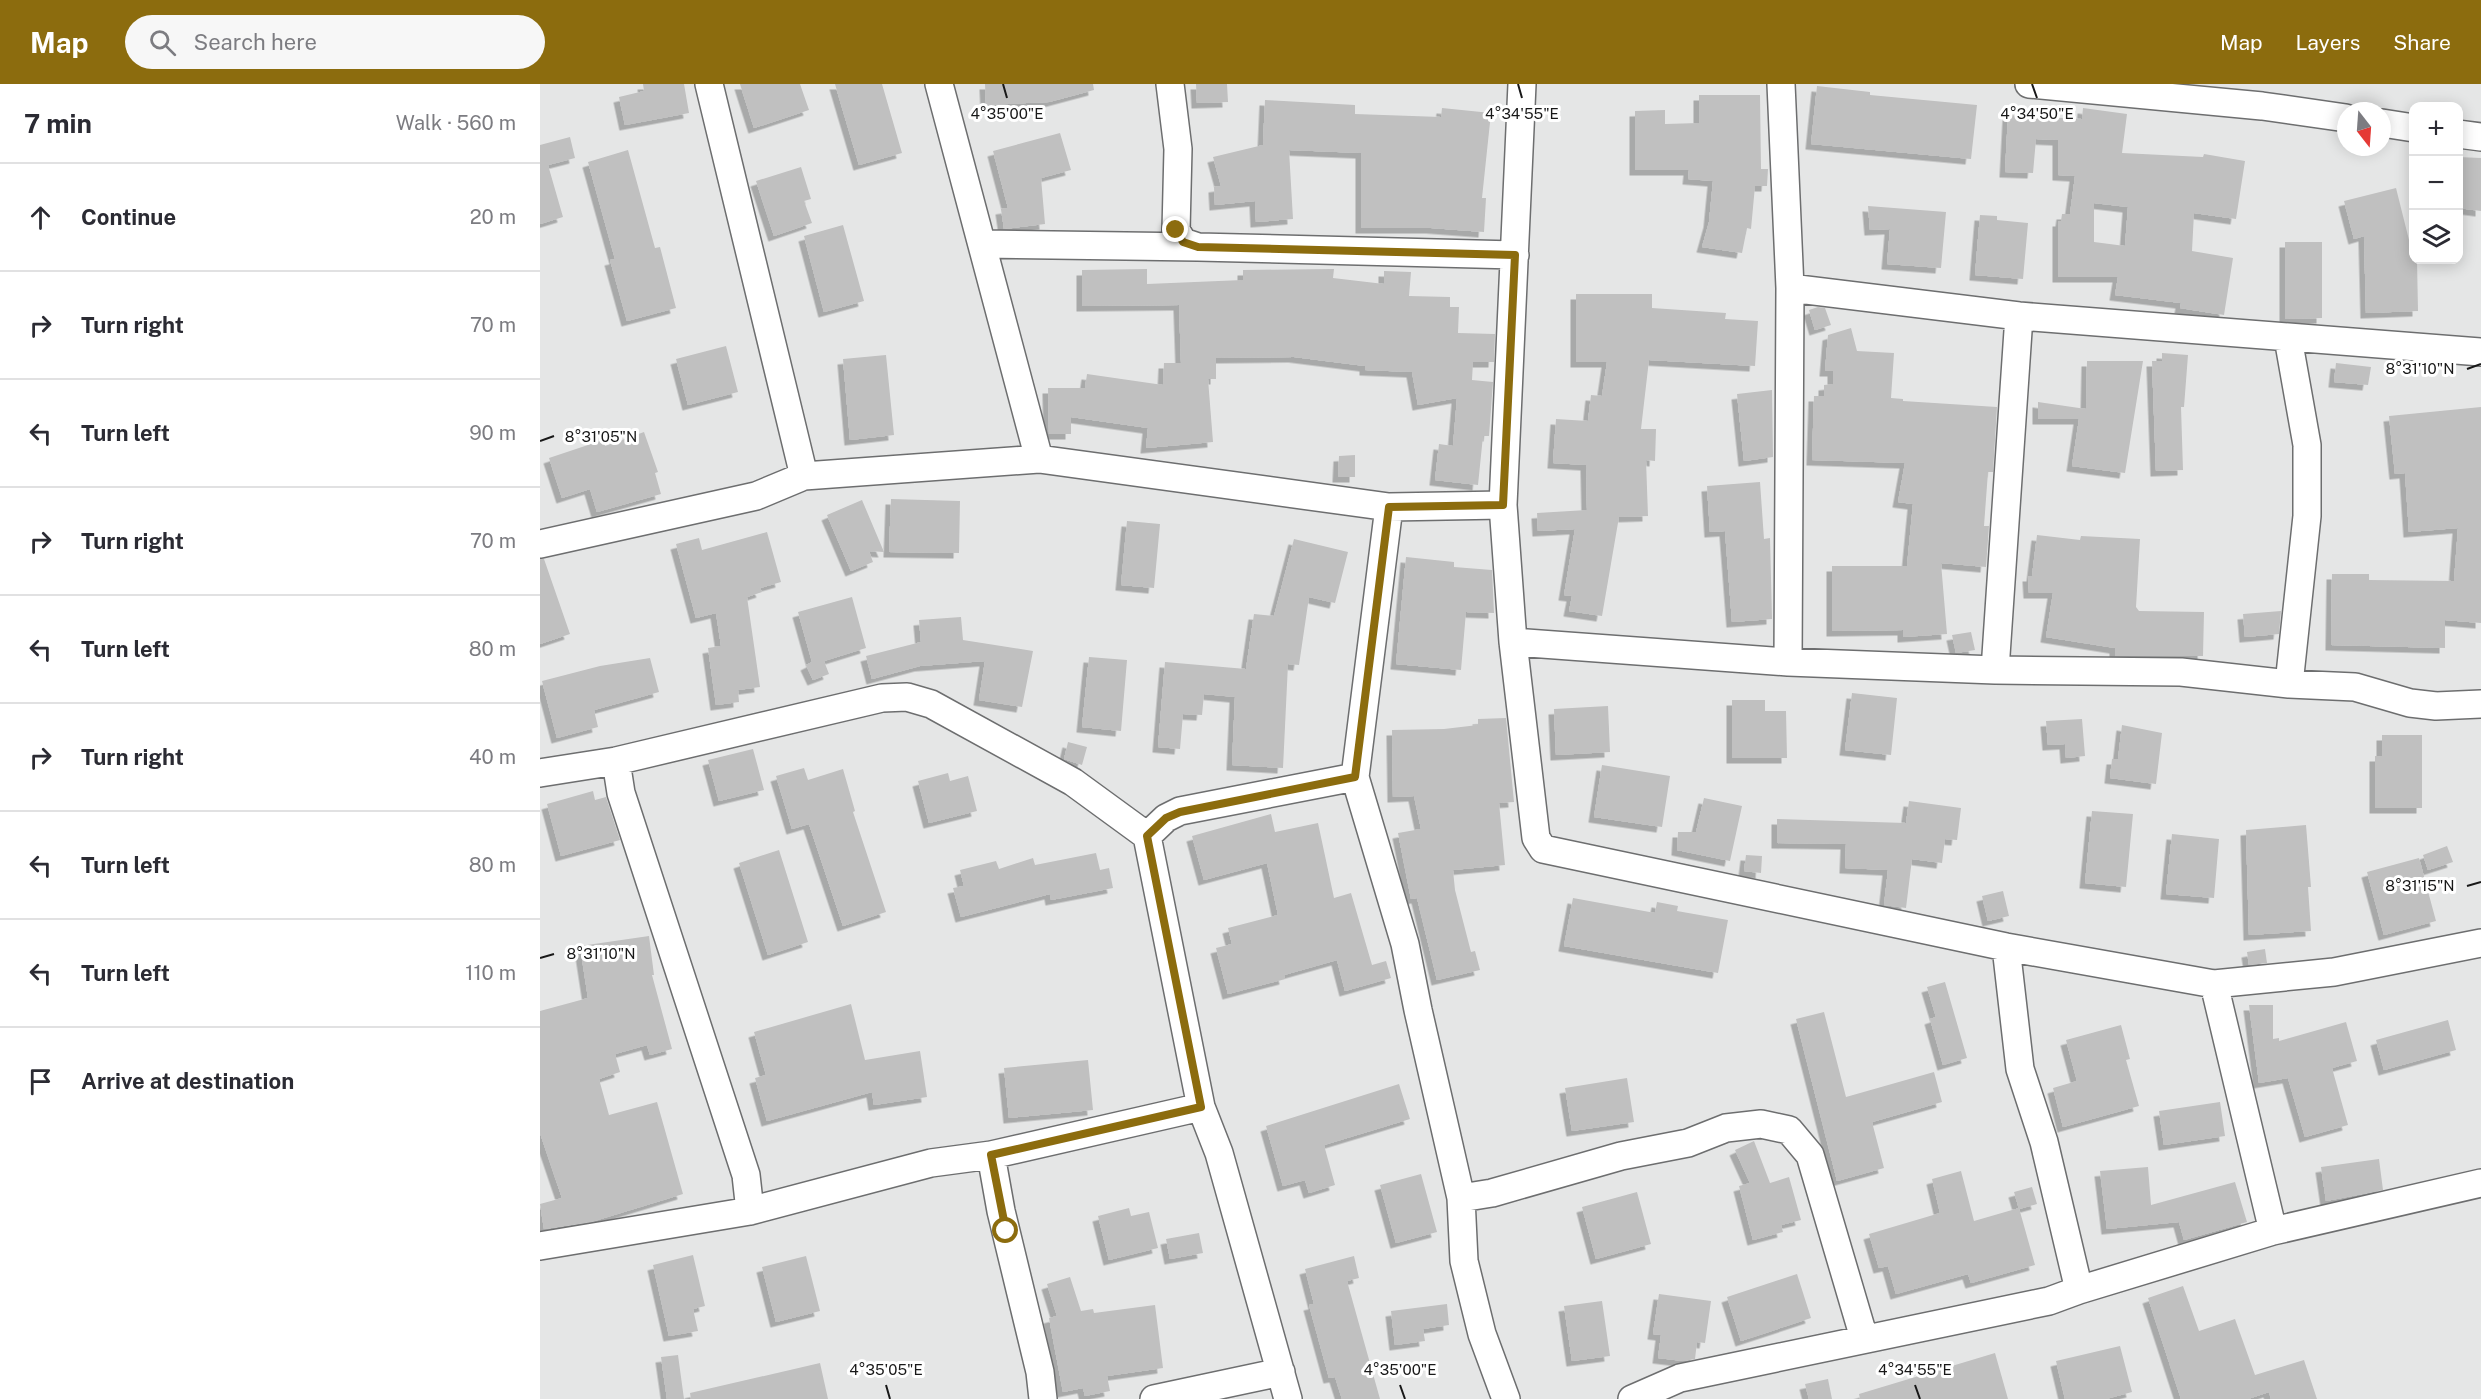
<!DOCTYPE html>
<html lang="en">
<head>
<meta charset="utf-8">
<style>
	body { margin:0; font-family:"Public Sans",sans-serif; background:#f7f7f7; color:#2b2b33 }
	.controls { position:absolute; right:18px; top:18px; display:grid; overflow:hidden; border-radius:12px; box-shadow:0 3px 15px #0003 }
	.controls button { width:54px; height:54px; display:grid; place-items:center; padding:0; border:0; border-bottom:2px solid #e1e1e2; background:#fff; color:#2b2b33; font:30px sans-serif }
	.compass { position:absolute; left:1797px; top:18px; width:54px; height:54px; border-radius:50%; background:#fff; box-shadow:0 3px 15px #0003; rotate:163deg }
	.stop { position:absolute; width:18px; height:18px; margin:-14px; border:4px solid #8c6c0e; border-radius:50%; background:#fff }
	.stop.end { background:#8c6c0e; border-color:#fff; box-shadow:0 2px 6px #0008 }
	.list { margin:0; padding:0; list-style:none }
	h2 { display:flex; justify-content:space-between; align-items:center; height:78px; margin:0; padding:0 24px; font-size:26px }
	h2 small { font-size:20px; font-weight:400; color:#7c7c81 }
	.list li { display:grid; grid-template-columns:39px 1fr auto; gap:18px; align-items:center; box-sizing:border-box; height:108px; padding:0 24px; border-top:2px solid #e1e1e2 }
	.list b { display:block; font-size:22px; white-space:nowrap }
	.list em { font-size:20px; font-style:normal; color:#7c7c81 }
	.icon { flex:none; width:33px; height:33px; fill:none; stroke:currentColor; stroke-width:2; stroke-linecap:round; stroke-linejoin:round }
	.map { position:relative; flex:none; width:1941px; height:1315px; overflow:hidden }
	header { display:flex; align-items:center; gap:36px; box-sizing:border-box; height:84px; padding:0 30px; background:#8c6c0e; color:#fff }
	header strong { font-size:28px }
	nav { display:flex; gap:33px; margin-inline-start:auto; font-size:21px }
	.search { width:420px; height:54px; background:#f7f7f7; display:flex; align-items:center; gap:15px; box-sizing:border-box; padding:0 21px; border-radius:33px; color:#7c7c81; font-size:22px }
	main { display:flex }
	aside { flex:1; background:#fff }
	.map>svg:first-child { display:block }
</style>
</head>
<body>
<header>
<strong>Map</strong>
<div class="search"><svg class="icon" aria-label="search" viewBox="0 0 24 24"><circle cx="10" cy="10" r="6"/><path d="M15 15l6 6"/></svg>Search here</div>
<nav><a>Map</a><a>Layers</a><a>Share</a></nav>
</header>
<main>
<aside>
<h2>7 min<small>Walk · 560 m</small></h2>
<ul class="list">
<li><svg class="icon" aria-label="ahead" viewBox="0 0 24 24"><path d="M12 20V5M6 11l6-6 6 6"/></svg><div><b>Continue</b></div><em>20 m</em></li>
<li><svg class="icon" aria-label="right" viewBox="0 0 24 24"><path d="M7 20v-9h11M14 6l5 5-5 5"/></svg><div><b>Turn right</b></div><em>70 m</em></li>
<li><svg class="icon" aria-label="left" viewBox="0 0 24 24"><path d="M17 20v-9H6M10 6l-5 5 5 5"/></svg><div><b>Turn left</b></div><em>90 m</em></li>
<li><svg class="icon" aria-label="right" viewBox="0 0 24 24"><path d="M7 20v-9h11M14 6l5 5-5 5"/></svg><div><b>Turn right</b></div><em>70 m</em></li>
<li><svg class="icon" aria-label="left" viewBox="0 0 24 24"><path d="M17 20v-9H6M10 6l-5 5 5 5"/></svg><div><b>Turn left</b></div><em>80 m</em></li>
<li><svg class="icon" aria-label="right" viewBox="0 0 24 24"><path d="M7 20v-9h11M14 6l5 5-5 5"/></svg><div><b>Turn right</b></div><em>40 m</em></li>
<li><svg class="icon" aria-label="left" viewBox="0 0 24 24"><path d="M17 20v-9H6M10 6l-5 5 5 5"/></svg><div><b>Turn left</b></div><em>80 m</em></li>
<li><svg class="icon" aria-label="left" viewBox="0 0 24 24"><path d="M17 20v-9H6M10 6l-5 5 5 5"/></svg><div><b>Turn left</b></div><em>110 m</em></li>
<li><svg class="icon" aria-label="arrive" viewBox="0 0 24 24"><path d="M6 21V4h12l-3 4 3 4H6"/></svg><div><b>Arrive at destination</b></div></li>
</ul>
</aside>
<div class="map">
<svg width="1941" height="1315" viewBox="0 0 1941 1315">
	<defs>
		<filter id="shadow"><feDropShadow dx="-5.5" dy="5.5" stdDeviation="0" flood-color="#0004"/></filter>
	</defs>
	<rect width="100%" height="100%" fill="#e5e6e6"/>
	<path fill="#c0c0c0" fill-rule="evenodd" filter="url(#shadow)" d="M 103,0 L 144,0 L 149,29 L 85,41 L 79,13 L 104,7 Z
		M 200,0 L 260,0 L 269,26 L 214,44 Z
		M 295,0 L 342,0 L 362,69 L 319,81 Z
		M 445,0 L 553,0 L 554,6 L 509,18 L 446,21 Z
		M 656,0 L 687,0 L 688,18 L 657,19 Z
		M 1277,2 L 1330,8 L 1330,11 L 1437,21 L 1431,75 L 1271,60 Z
		M 1159,11 L 1220,11 L 1221,85 L 1228,85 L 1227,102 L 1215,102 L 1211,145 L 1207,144 L 1202,169 L 1162,163 L 1169,138 L 1173,97 L 1148,95 L 1149,86 L 1095,86 L 1095,27 L 1125,26 L 1125,40 L 1159,39 Z
		M 725,16 L 815,21 L 815,30 L 901,33 L 902,24 L 951,29 L 942,114 L 946,114 L 944,148 L 891,144 L 821,144 L 821,69 L 749,66 L 753,135 L 716,138 L 715,117 L 675,121 L 674,103 L 681,102 L 673,73 L 723,61 Z
		M 1543,24 L 1587,30 L 1582,69 L 1663,73 L 1664,70 L 1705,77 L 1696,135 L 1654,129 L 1652,167 L 1693,174 L 1684,231 L 1640,224 L 1641,219 L 1575,211 L 1578,193 L 1518,193 L 1518,137 L 1521,137 L 1522,130 L 1530,130 L 1535,92 L 1518,91 L 1518,56 L 1496,55 L 1493,89 L 1465,88 L 1468,31 L 1542,35 ZM 1554,119 L 1588,123 L 1585,162 L 1554,158 Z
		M 520,49 L 531,86 L 501,94 L 505,140 L 464,145 L 461,125 L 468,124 L 453,67 Z
		M 30,53 L 35,74 L 8,81 L 23,133 L 0,140 L 0,61 Z
		M 88,66 L 115,164 L 120,163 L 136,224 L 87,237 L 70,176 L 75,175 L 48,78 Z
		M 1918,73 L 1941,74 L 1941,127 L 1918,124 Z
		M 261,83 L 271,115 L 264,117 L 272,139 L 234,152 L 216,97 Z
		M 1856,104 L 1874,176 L 1877,176 L 1878,227 L 1826,229 L 1824,152 L 1814,155 L 1804,117 Z
		M 1328,122 L 1406,128 L 1401,184 L 1347,180 L 1350,145 L 1330,146 Z
		M 1440,131 L 1457,132 L 1457,136 L 1488,139 L 1483,195 L 1435,191 Z
		M 303,141 L 324,217 L 284,228 L 264,152 Z
		M 1745,158 L 1782,158 L 1782,234 L 1745,235 Z
		M 607,185 L 607,200 L 703,196 L 703,186 L 794,185 L 793,194 L 844,200 L 844,187 L 871,188 L 869,212 L 910,213 L 910,223 L 919,223 L 918,249 L 955,250 L 954,278 L 933,278 L 932,296 L 953,298 L 949,352 L 943,352 L 938,401 L 895,396 L 899,360 L 913,362 L 917,314 L 878,321 L 872,288 L 825,286 L 825,282 L 754,273 L 676,274 L 676,295 L 668,295 L 673,358 L 606,364 L 608,344 L 531,333 L 531,350 L 509,350 L 508,304 L 545,304 L 547,290 L 623,301 L 624,279 L 641,279 L 639,221 L 542,222 L 542,186 Z
		M 1036,210 L 1112,210 L 1112,224 L 1186,229 L 1185,235 L 1218,237 L 1215,282 L 1109,276 L 1101,345 L 1116,345 L 1115,377 L 1106,376 L 1108,432 L 1079,433 L 1062,532 L 1029,527 L 1032,512 L 1024,511 L 1035,445 L 998,447 L 997,429 L 1047,426 L 1046,381 L 1013,379 L 1016,335 L 1048,337 L 1051,311 L 1062,312 L 1067,278 L 1036,278 Z
		M 1278,223 L 1285,224 L 1291,241 L 1275,246 L 1269,226 Z
		M 1311,244 L 1317,267 L 1354,269 L 1351,314 L 1363,315 L 1363,317 L 1457,323 L 1453,388 L 1448,388 L 1444,442 L 1449,442 L 1446,483 L 1401,479 L 1407,550 L 1363,553 L 1363,546 L 1292,547 L 1292,482 L 1367,482 L 1373,420 L 1358,418 L 1365,379 L 1272,376 L 1274,312 L 1284,312 L 1284,301 L 1293,300 L 1293,287 L 1285,287 L 1288,251 Z
		M 186,262 L 198,308 L 148,321 L 136,275 Z
		M 1622,269 L 1648,271 L 1644,323 L 1641,323 L 1643,386 L 1616,387 L 1612,277 L 1622,277 Z
		M 346,271 L 354,351 L 310,356 L 303,275 Z
		M 1547,277 L 1603,277 L 1585,389 L 1532,382 L 1539,335 L 1498,335 L 1498,318 L 1546,325 Z
		M 1796,279 L 1831,283 L 1828,301 L 1794,298 Z
		M 1232,306 L 1233,373 L 1204,377 L 1197,310 Z
		M 1941,323 L 1941,539 L 1905,536 L 1905,564 L 1791,561 L 1792,490 L 1829,490 L 1829,496 L 1914,497 L 1918,444 L 1869,448 L 1865,389 L 1855,390 L 1849,332 Z
		M 104,348 L 118,388 L 115,389 L 121,410 L 57,428 L 50,405 L 22,414 L 9,374 L 63,356 L 65,362 Z
		M 815,371 L 815,393 L 798,393 L 799,372 Z
		M 1220,398 L 1224,455 L 1230,454 L 1232,535 L 1192,538 L 1185,447 L 1170,448 L 1167,402 Z
		M 351,415 L 420,417 L 419,469 L 349,468 Z
		M 322,416 L 344,468 L 329,467 L 333,478 L 311,487 L 287,431 Z
		M 587,437 L 620,440 L 614,504 L 581,501 Z
		M 227,448 L 241,498 L 220,504 L 222,508 L 207,513 L 220,603 L 198,606 L 199,618 L 176,621 L 168,564 L 181,562 L 176,529 L 156,534 L 136,460 L 159,454 L 162,466 Z
		M 1497,451 L 1540,456 L 1541,452 L 1600,455 L 1596,523 L 1599,527 L 1664,528 L 1663,572 L 1575,572 L 1575,564 L 1506,553 L 1513,509 L 1489,509 L 1488,492 L 1492,492 Z
		M 754,455 L 808,468 L 795,519 L 769,513 L 759,581 L 748,580 L 743,684 L 692,681 L 695,613 L 664,610 L 662,631 L 643,630 L 640,665 L 618,663 L 625,578 L 706,585 L 714,530 L 734,532 Z
		M 866,473 L 914,478 L 914,483 L 952,486 L 954,529 L 926,528 L 921,586 L 856,580 Z
		M 0,475 L 4,475 L 30,550 L 0,560 Z
		M 312,513 L 326,564 L 284,577 L 289,590 L 273,596 L 266,581 L 272,578 L 258,528 Z
		M 1741,527 L 1739,550 L 1705,553 L 1703,530 Z
		M 421,533 L 423,556 L 493,567 L 482,623 L 439,616 L 445,577 L 380,582 L 332,595 L 326,572 L 381,558 L 379,536 Z
		M 1431,548 L 1435,566 L 1416,569 L 1412,551 Z
		M 549,573 L 587,576 L 581,647 L 542,643 Z
		M 110,574 L 119,608 L 54,626 L 58,643 L 17,654 L 2,597 L 60,582 Z
		M 1312,609 L 1357,614 L 1351,671 L 1305,666 Z
		M 1192,616 L 1225,616 L 1225,627 L 1246,627 L 1247,674 L 1192,674 Z
		M 1068,622 L 1070,668 L 1016,671 L 1014,625 Z
		M 966,634 L 974,718 L 959,719 L 965,781 L 913,786 L 915,806 L 931,868 L 935,867 L 940,886 L 897,896 L 877,814 L 871,815 L 858,749 L 881,745 L 874,712 L 853,713 L 852,646 L 904,645 L 938,641 L 938,635 Z
		M 1542,635 L 1545,672 L 1526,674 L 1525,660 L 1508,661 L 1506,637 Z
		M 1582,641 L 1622,649 L 1616,700 L 1570,694 L 1572,675 L 1578,675 Z
		M 1842,651 L 1882,651 L 1882,724 L 1835,724 L 1835,672 L 1842,672 Z
		M 528,658 L 547,663 L 542,681 L 524,675 Z
		M 213,665 L 224,706 L 179,717 L 168,676 Z
		M 1062,681 L 1130,692 L 1122,743 L 1054,733 Z
		M 264,684 L 268,696 L 303,685 L 315,727 L 313,728 L 346,828 L 303,842 L 269,740 L 252,745 L 236,692 Z
		M 408,689 L 410,697 L 428,692 L 437,727 L 389,739 L 378,697 Z
		M 53,707 L 55,716 L 66,713 L 80,756 L 21,772 L 7,720 Z
		M 1164,714 L 1202,722 L 1190,777 L 1137,766 L 1138,748 L 1156,748 Z
		M 1369,717 L 1421,724 L 1417,756 L 1405,755 L 1402,779 L 1372,775 L 1366,824 L 1344,821 L 1348,786 L 1305,784 L 1306,760 L 1237,759 L 1237,735 L 1366,739 Z
		M 1552,727 L 1593,730 L 1586,803 L 1545,799 Z
		M 731,730 L 735,748 L 778,739 L 794,814 L 811,809 L 832,881 L 846,877 L 851,894 L 805,907 L 797,876 L 744,891 L 745,895 L 688,910 L 676,864 L 692,860 L 688,844 L 738,831 L 727,779 L 664,796 L 652,752 Z
		M 1766,741 L 1771,803 L 1768,803 L 1771,847 L 1709,851 L 1706,746 Z
		M 1632,750 L 1679,755 L 1674,814 L 1626,810 Z
		M 1907,762 L 1913,778 L 1888,786 L 1883,771 Z
		M 239,766 L 268,858 L 228,871 L 199,779 Z
		M 556,769 L 560,786 L 569,784 L 573,804 L 511,816 L 510,810 L 421,833 L 413,804 L 424,802 L 420,786 L 456,777 L 459,785 L 493,774 L 495,781 Z
		M 1206,771 L 1222,772 L 1221,789 L 1204,787 Z
		M 1879,774 L 1896,837 L 1844,851 L 1827,788 Z
		M 1463,807 L 1469,832 L 1448,837 L 1442,812 Z
		M 1033,814 L 1115,829 L 1117,818 L 1138,822 L 1137,827 L 1188,836 L 1178,889 L 1024,862 Z
		M 109,852 L 114,891 L 112,891 L 132,965 L 110,971 L 107,961 L 75,970 L 80,988 L 59,995 L 69,1031 L 117,1018 L 143,1110 L 51,1138 L 4,1145 L 0,1120 L 22,1114 L 0,1049 L 0,927 L 48,914 L 40,862 Z
		M 1725,865 L 1727,879 L 1709,881 L 1707,868 Z
		M 1405,898 L 1427,974 L 1403,981 L 1390,935 L 1396,933 L 1387,903 Z
		M 311,920 L 325,976 L 380,967 L 387,1013 L 334,1021 L 332,1008 L 227,1037 L 215,994 L 226,991 L 214,948 Z
		M 1709,921 L 1733,921 L 1733,955 L 1739,954 L 1739,957 L 1806,938 L 1817,977 L 1792,984 L 1808,1041 L 1765,1053 L 1748,994 L 1719,999 Z
		M 1284,928 L 1306,1013 L 1394,988 L 1402,1018 L 1332,1038 L 1344,1084 L 1297,1097 L 1256,935 Z
		M 1908,936 L 1916,966 L 1844,986 L 1836,956 Z
		M 1581,941 L 1590,975 L 1586,976 L 1599,1022 L 1523,1043 L 1513,1004 L 1537,997 L 1526,956 Z
		M 548,976 L 553,1026 L 469,1034 L 464,984 Z
		M 1087,994 L 1094,1038 L 1032,1047 L 1025,1004 Z
		M 859,1000 L 870,1035 L 784,1061 L 795,1101 L 769,1109 L 765,1096 L 743,1102 L 726,1042 Z
		M 1680,1018 L 1685,1052 L 1624,1061 L 1619,1027 Z
		M 1214,1057 L 1230,1099 L 1249,1093 L 1261,1136 L 1241,1141 L 1243,1148 L 1213,1156 L 1199,1102 L 1210,1099 L 1195,1066 Z
		M 1839,1075 L 1843,1106 L 1786,1117 L 1781,1083 Z
		M 1608,1083 L 1611,1121 L 1695,1098 L 1707,1138 L 1644,1156 L 1639,1138 L 1567,1145 L 1560,1087 Z
		M 1421,1087 L 1434,1137 L 1479,1124 L 1495,1181 L 1431,1199 L 1428,1190 L 1356,1210 L 1348,1182 L 1339,1184 L 1329,1150 L 1400,1129 L 1392,1095 Z
		M 881,1090 L 897,1148 L 856,1159 L 840,1101 Z
		M 1492,1103 L 1497,1120 L 1479,1125 L 1474,1108 Z
		M 1097,1108 L 1111,1160 L 1056,1175 L 1042,1123 Z
		M 589,1124 L 591,1132 L 609,1128 L 618,1164 L 569,1176 L 558,1132 Z
		M 659,1149 L 663,1169 L 630,1175 L 626,1155 Z
		M 153,1171 L 165,1222 L 153,1225 L 158,1247 L 129,1252 L 113,1181 Z
		M 266,1172 L 280,1227 L 236,1238 L 222,1183 Z
		M 814,1172 L 819,1194 L 807,1197 L 840,1315 L 802,1315 L 795,1293 L 789,1294 L 769,1221 L 774,1220 L 765,1185 Z
		M 1257,1190 L 1271,1234 L 1201,1257 L 1187,1213 Z
		M 530,1193 L 541,1227 L 553,1225 L 554,1229 L 615,1221 L 623,1284 L 567,1292 L 570,1307 L 545,1312 L 543,1304 L 523,1308 L 509,1234 L 517,1232 L 507,1200 Z
		M 1643,1202 L 1659,1247 L 1695,1235 L 1715,1291 L 1764,1276 L 1777,1315 L 1731,1315 L 1729,1308 L 1708,1315 L 1641,1315 L 1608,1214 Z
		M 1119,1210 L 1171,1217 L 1165,1259 L 1157,1258 L 1155,1275 L 1143,1277 L 1118,1274 L 1121,1251 L 1113,1250 Z
		M 1062,1217 L 1070,1272 L 1032,1277 L 1024,1222 Z
		M 907,1220 L 909,1241 L 883,1245 L 885,1257 L 855,1261 L 851,1227 Z
		M 1580,1262 L 1592,1308 L 1566,1315 L 1525,1315 L 1516,1277 Z
		M 1455,1269 L 1468,1315 L 1320,1315 L 1319,1310 Z
		M 138,1271 L 144,1315 L 127,1315 L 121,1273 Z
		M 280,1279 L 288,1315 L 151,1315 L 150,1309 Z
		M 1288,1295 L 1292,1315 L 1269,1315 L 1265,1300 Z"/>
	<g fill="none" stroke-linecap="round" stroke-linejoin="round">
		<g stroke="#6d6e6f" stroke-width="30">
			<path id="minor" d="M 169,0 L 264,392
				M 399,0 L 499,375
				M 630,0 L 638,65 L 636,146 L 643,158 L 658,163 L 975,171
				M 982,0 L 963,421 L 973,558 L 996,754 L 1003,765 L 1466,863 L 1674,900 L 1794,888 L 1941,859
				M 1241,0 L 1250,204 L 1248,578
				M 1489,0 L 1722,22 L 1806,34
				M 1842,39 L 1874,44
				M 1918,50 L 1941,53
				M 442,160 L 658,163
				M 1250,204 L 1479,232 L 1941,268
				M 1748,254 L 1767,361 L 1767,432 L 1749,600
				M 849,423 L 815,693 L 865,860 L 878,926 L 921,1114 L 924,1177 L 942,1250 L 966,1315
				M 0,460 L 216,412 L 264,392 L 499,375 L 849,423 L 963,421
				M 973,558 L 1248,578 L 1455,586 L 1641,588 L 1749,600 L 1815,603 L 1870,619 L 1896,622 L 1941,620
				M 1455,586 L 1479,232
				M 76,677 L 81,709 L 206,1091 L 210,1127
				M 0,689 L 76,677 L 342,614 L 367,613 L 391,620 L 533,698 L 607,752 L 661,1023 L 679,1069 L 748,1315
				M 607,752 L 626,734 L 640,727 L 815,693
				M 1674,900 L 1733,1147
				M 451,1071 L 461,1127 L 500,1288 L 503,1315
				M 921,1114 L 952,1109 L 1081,1072 L 1148,1059 L 1186,1044 L 1221,1040 L 1249,1046 L 1270,1071 L 1324,1254
				M 0,1162 L 210,1127 L 391,1079 L 451,1071 L 661,1023
				M 1539,1206 L 1733,1147 L 1941,1099
				M 614,1315 L 741,1288
				M 1092,1315 L 1140,1294 L 1509,1217 L 1539,1206 L 1504,1058 L 1480,985 L 1466,863"/>
		</g>
		<use href="#minor" stroke="#fff" stroke-width="27"/>
	</g>
	<g fill="none" stroke-linecap="round" stroke-linejoin="round">
		<path stroke="#8c6c0e" stroke-width="8" d="M 466,1147 L 451,1071 L 661,1023 L 607,752 L 626,734 L 640,728 L 815,693 L 849,423 L 963,421 L 975,171 L 658,163 L 643,158 L 636,146"/>
	</g>
	<path fill="none" stroke="#181818" stroke-width="2" d="M 463,0 L 467,14M 978,0 L 982,14M 1492,0 L 1497,14M 1927,285 L 1941,280M 0,357 L 14,352M 1927,802 L 1941,798M 0,874 L 14,870M 346,1301 L 350,1315M 860,1301 L 865,1315M 1375,1301 L 1380,1315"/>
	<g font-size="15" text-anchor="middle" fill="#181818" stroke="#fff" stroke-width="6" stroke-linejoin="round" paint-order="stroke">
		<text x="467" y="35">4°35'00"E</text>
		<text x="982" y="35">4°34'55"E</text>
		<text x="1497" y="35">4°34'50"E</text>
		<text x="1880" y="290">8°31'10"N</text>
		<text x="61" y="358">8°31'05"N</text>
		<text x="1880" y="807">8°31'15"N</text>
		<text x="61" y="875">8°31'10"N</text>
		<text x="346" y="1291">4°35'05"E</text>
		<text x="860" y="1291">4°35'00"E</text>
		<text x="1375" y="1291">4°34'55"E</text>
	</g>
</svg>
<div class="controls">
<button>+</button>
<button>−</button>
<button><svg class="icon" aria-label="layers" viewBox="0 0 24 24"><path d="M12 4l9 5-9 5-9-5zM3 14l9 5 9-5"/></svg></button>
</div>
<svg class="compass" viewBox="-18 -18 36 36"><path d="M0-13l5 13h-10z" fill="#e53935"/><path d="M0 13l5-13h-10z" fill="#7c7c81"/></svg>
<div class="stop" style="left:466px;top:1147px"></div>
<div class="stop end" style="left:636px;top:146px"></div>
</div>
</main>
</body>
</html>
